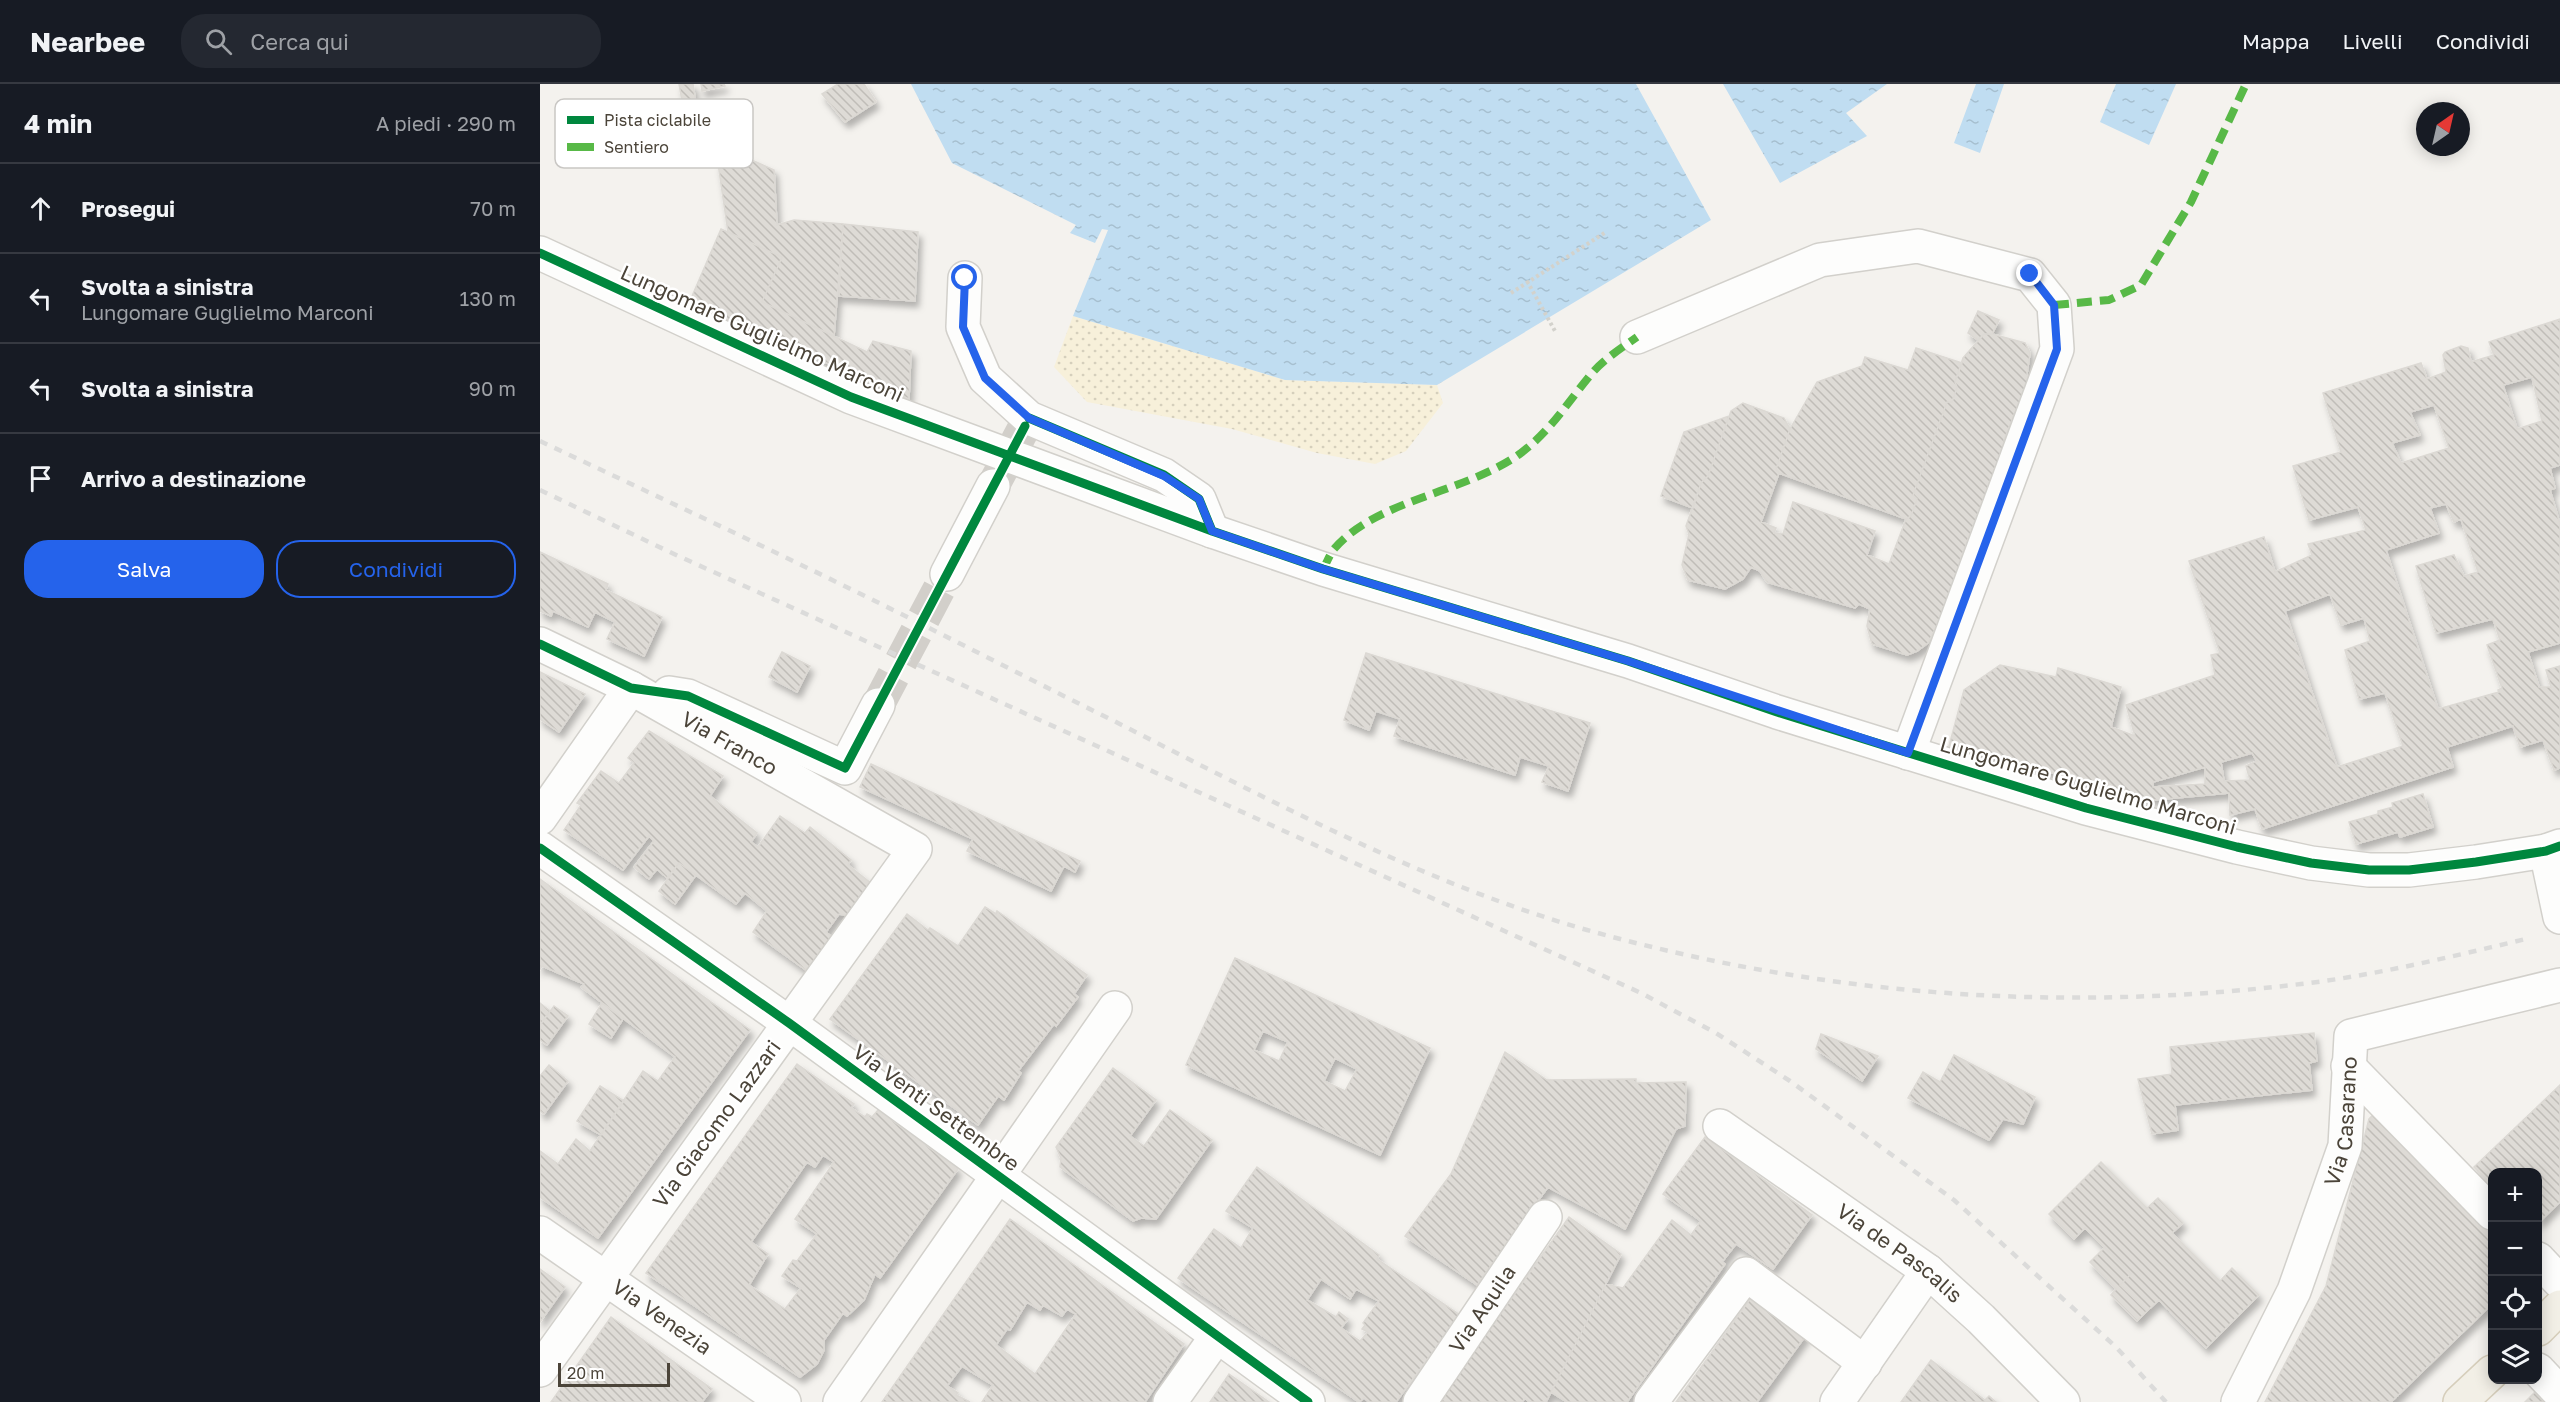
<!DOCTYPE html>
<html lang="it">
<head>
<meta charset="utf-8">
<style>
	body { margin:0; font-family:"Golos Text",sans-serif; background:#242831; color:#f1f3f6 }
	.controls { position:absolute; right:18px; bottom:18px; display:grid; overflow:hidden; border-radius:12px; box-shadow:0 3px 15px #0003 }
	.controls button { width:54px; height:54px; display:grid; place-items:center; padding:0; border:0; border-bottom:2px solid #363941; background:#171b24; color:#f1f3f6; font:30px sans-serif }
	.compass { position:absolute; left:1876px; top:18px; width:54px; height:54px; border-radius:50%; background:#171b24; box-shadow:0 3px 15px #0003; rotate:34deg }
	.scale { position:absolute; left:18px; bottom:15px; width:112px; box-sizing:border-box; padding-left:6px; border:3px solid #4b4439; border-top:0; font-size:16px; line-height:21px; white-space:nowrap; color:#4b4439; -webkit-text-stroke:4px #fff; paint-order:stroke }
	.stop { position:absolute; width:18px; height:18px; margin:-14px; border:4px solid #2563eb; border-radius:50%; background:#fff }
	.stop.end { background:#2563eb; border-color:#fff; box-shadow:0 2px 6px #0008 }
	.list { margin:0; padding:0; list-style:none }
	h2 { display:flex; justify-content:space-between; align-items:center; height:78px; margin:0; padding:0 24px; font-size:26px }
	h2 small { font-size:20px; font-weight:400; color:#9ea1a6 }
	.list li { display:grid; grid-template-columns:39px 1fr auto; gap:18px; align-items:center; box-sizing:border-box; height:90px; padding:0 24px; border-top:2px solid #363941 }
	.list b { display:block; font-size:22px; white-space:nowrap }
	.list p { margin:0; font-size:20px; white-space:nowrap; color:#9ea1a6 }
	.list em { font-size:20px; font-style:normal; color:#9ea1a6 }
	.actions { display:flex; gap:12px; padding:18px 24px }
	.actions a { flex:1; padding:14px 0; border:2px solid #2563eb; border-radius:24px; text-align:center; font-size:21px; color:#2563eb }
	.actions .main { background:#2563eb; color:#fff }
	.icon { flex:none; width:33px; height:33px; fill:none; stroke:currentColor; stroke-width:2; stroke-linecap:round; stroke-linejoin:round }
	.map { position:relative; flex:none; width:2020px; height:1318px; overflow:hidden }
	header { display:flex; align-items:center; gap:36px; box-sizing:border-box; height:84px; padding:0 30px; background:#171b24; border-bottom:2px solid #363941 }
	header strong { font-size:28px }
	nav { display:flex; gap:33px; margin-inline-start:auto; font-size:21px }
	.search { width:420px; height:54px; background:#242831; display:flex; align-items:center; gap:15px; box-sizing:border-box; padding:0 21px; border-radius:24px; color:#9ea1a6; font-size:22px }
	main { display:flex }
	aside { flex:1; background:#171b24 }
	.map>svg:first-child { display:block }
</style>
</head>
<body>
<header>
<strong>Nearbee</strong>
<div class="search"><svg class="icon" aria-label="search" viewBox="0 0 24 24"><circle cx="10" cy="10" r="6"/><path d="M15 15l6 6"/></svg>Cerca qui</div>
<nav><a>Mappa</a><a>Livelli</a><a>Condividi</a></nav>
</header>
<main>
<aside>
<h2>4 min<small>A piedi · 290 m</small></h2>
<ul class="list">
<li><svg class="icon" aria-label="ahead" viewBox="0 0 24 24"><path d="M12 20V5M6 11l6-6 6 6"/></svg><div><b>Prosegui</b></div><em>70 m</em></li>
<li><svg class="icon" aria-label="left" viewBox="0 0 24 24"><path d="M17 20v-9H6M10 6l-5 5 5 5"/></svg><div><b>Svolta a sinistra</b><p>Lungomare Guglielmo Marconi</p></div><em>130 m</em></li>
<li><svg class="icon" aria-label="left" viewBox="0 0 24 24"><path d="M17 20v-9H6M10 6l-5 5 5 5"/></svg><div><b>Svolta a sinistra</b></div><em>90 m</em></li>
<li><svg class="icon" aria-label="arrive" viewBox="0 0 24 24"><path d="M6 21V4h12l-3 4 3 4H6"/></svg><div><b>Arrivo a destinazione</b></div></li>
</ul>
<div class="actions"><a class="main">Salva</a><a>Condividi</a></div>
</aside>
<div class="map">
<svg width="2020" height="1318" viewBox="0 0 2020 1318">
	<defs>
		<pattern id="sand-dots" width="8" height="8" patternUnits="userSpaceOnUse" patternTransform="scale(1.5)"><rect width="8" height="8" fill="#f7f0da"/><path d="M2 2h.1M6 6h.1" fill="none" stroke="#d5cfbc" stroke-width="1.8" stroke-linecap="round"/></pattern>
		<pattern id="water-ripples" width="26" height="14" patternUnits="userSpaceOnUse" patternTransform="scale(1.5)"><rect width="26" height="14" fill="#c0ddf1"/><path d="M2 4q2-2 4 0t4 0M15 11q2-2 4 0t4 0" fill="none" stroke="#a6bfcf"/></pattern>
		<pattern id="building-back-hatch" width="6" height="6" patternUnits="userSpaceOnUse" patternTransform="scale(1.5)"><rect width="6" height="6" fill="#dedbd6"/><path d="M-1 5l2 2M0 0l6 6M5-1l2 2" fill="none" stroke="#c0bdb8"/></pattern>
		<filter id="shadow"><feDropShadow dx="3.5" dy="6" stdDeviation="3" flood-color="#0004"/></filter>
	</defs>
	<rect width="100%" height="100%" fill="#f4f2ee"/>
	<path fill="url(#sand-dots)" d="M 533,232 L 745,296 L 897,301 L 903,319 L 866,367 L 835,380 L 777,369 L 692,345 L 547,318 L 514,283 Z"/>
	<path fill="url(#water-ripples)" d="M 371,0 L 1096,0 L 1171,136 L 897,301 L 745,296 L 533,232 L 568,146 L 562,145 L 555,159 L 530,149 L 536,141 L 412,79 Z
		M 1183,0 L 1347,0 L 1306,29 L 1327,52 L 1240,99 Z
		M 1436,0 L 1464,0 L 1440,69 L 1414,59 Z
		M 1576,0 L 1636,0 L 1609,61 L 1560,38 Z"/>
	<path fill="url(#building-back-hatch)" stroke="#dcd9d4" stroke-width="1.5" fill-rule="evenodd" filter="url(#shadow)" d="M 139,0 L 153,0 L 156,20 L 143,22 Z
		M 161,0 L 184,0 L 185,2 L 162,7 Z
		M 298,0 L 324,0 L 336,18 L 305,38 L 282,10 Z
		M 207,74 L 234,86 L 237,141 L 254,136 L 303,140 L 294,252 L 222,218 L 242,173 L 188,148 L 178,79 Z
		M 303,140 L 378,148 L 375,217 L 299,212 Z
		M 181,145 L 242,173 L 222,218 L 327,268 L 333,257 L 371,267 L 369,315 L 149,219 Z
		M 1438,227 L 1459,236 L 1452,250 L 1444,250 L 1438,256 L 1428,249 Z
		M 2020,235 L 2020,381 L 2010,384 L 2015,404 L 2010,406 L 2020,440 L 2020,559 L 1988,568 L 1999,603 L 2011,603 L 2006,586 L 2020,582 L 2020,684 L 2014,686 L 2003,656 L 1980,663 L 1973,642 L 1907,663 L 1913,683 L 1722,745 L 1715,725 L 1690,731 L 1689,709 L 1615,716 L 1409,662 L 1424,606 L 1460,581 L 1516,593 L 1518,584 L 1581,603 L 1571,643 L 1595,652 L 1586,621 L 1675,591 L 1671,571 L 1680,569 L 1649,477 L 1724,453 L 1735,488 L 1772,471 L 1768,460 L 1826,446 L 1818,423 L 1769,436 L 1753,382 L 1801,368 L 1783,309 L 1881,279 L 1887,295 L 1906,288 L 1903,271 L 1905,268 L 1921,262 L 1928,264 L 1931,278 L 1954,271 L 1949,258 ZM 1992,293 L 2002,337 L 1977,345 L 1963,301 ZM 1894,321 L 1909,364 L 1861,379 L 1852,359 L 1880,351 L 1870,328 ZM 1906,420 L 1914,438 L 1921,435 L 1938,488 L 1924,492 L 1914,471 L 1876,482 L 1896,549 L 1953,535 L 1960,556 L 1947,561 L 1962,604 L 1958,606 L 1959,608 L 1898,625 L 1846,466 L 1899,449 L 1890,424 ZM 1790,510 L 1801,541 L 1824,534 L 1830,557 L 1805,566 L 1819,615 L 1845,609 L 1863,662 L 1797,683 L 1745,527 ZM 1712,669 L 1717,677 L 1706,682 L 1710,696 L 1684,697 L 1681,678 ZM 1665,683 L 1665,700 L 1613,703 L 1613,698 Z
		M 1444,250 L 1452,250 L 1485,259 L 1490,269 L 1487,290 L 1490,301 L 1483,320 L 1476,326 L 1464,356 L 1468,368 L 1451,412 L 1442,419 L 1419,479 L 1421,490 L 1399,538 L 1388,559 L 1377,567 L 1367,571 L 1332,560 L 1327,542 L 1330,525 L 1319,520 L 1315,524 L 1227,498 L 1220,487 L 1211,483 L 1203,495 L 1185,505 L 1148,496 L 1142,481 L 1149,450 L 1146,442 L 1161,399 L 1168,392 L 1191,327 L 1203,319 L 1244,334 L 1250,345 L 1236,385 L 1239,389 L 1221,438 L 1236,444 L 1234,449 L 1243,450 L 1253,418 L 1335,447 L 1327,471 L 1349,480 L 1366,435 L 1371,432 L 1377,415 L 1373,411 L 1407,318 L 1412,318 L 1417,303 L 1415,298 L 1423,274 Z
		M 1376,264 L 1422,279 L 1415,298 L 1417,303 L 1412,318 L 1407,318 L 1373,411 L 1377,415 L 1371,432 L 1366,435 L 1239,389 L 1236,385 L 1250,345 L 1277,298 L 1322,282 L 1325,273 L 1368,286 Z
		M 1189,332 L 1168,392 L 1161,399 L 1153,424 L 1121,412 L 1144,348 Z
		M 0,468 L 68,500 L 66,506 L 122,533 L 104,572 L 67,555 L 75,538 L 55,528 L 48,543 L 13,527 L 11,532 L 0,527 Z
		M 242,568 L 270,582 L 257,608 L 229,593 Z
		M 826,569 L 1050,639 L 1028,707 L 1002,698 L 1009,682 L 980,673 L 975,691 L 854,652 L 860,635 L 836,627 L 829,646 L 804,636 Z
		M 0,588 L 45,610 L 19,648 L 0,635 Z
		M 109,647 L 183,692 L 170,712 L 217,749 L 211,758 L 218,763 L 240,732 L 265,749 L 270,743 L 311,776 L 308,781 L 332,800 L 309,832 L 299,830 L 286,848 L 293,854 L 266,886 L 213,848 L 227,827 L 205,809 L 196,820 L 139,779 L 127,794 L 117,785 L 109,795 L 94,783 L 114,757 L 109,752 L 83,786 L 24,746 L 41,721 L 37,719 L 61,687 L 79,699 L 94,679 L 88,674 Z
		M 331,680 L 540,777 L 535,788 L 524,782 L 511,807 L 427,767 L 433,755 L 320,703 Z
		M 1883,710 L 1893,743 L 1860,753 L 1858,748 L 1816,760 L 1809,738 L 1838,730 L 1838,727 L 1853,723 L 1852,719 Z
		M 139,779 L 156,791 L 135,820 L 119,807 Z
		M 0,795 L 210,946 L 58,1154 L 0,1113 L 0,1067 L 18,1080 L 36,1055 L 50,1067 L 103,987 L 118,997 L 135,973 L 41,903 L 44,900 L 2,882 L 0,885 Z
		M 445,823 L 456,830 L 457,827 L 547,891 L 534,910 L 538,913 L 516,942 L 514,940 L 478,987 L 481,989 L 464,1016 L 458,1012 L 438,1041 L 290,935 L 367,830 L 388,846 L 390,844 L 418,862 Z
		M 695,874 L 890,964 L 840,1071 L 646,981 ZM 723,947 L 748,958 L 739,977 L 714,966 ZM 795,974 L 817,985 L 805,1007 L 784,997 Z
		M 0,919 L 10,927 L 0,941 Z
		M 62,919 L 83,935 L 71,954 L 49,940 Z
		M 14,922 L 28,932 L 7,961 L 0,956 L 0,941 Z
		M 1774,949 L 1777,977 L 1769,979 L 1772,1006 L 1635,1021 L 1638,1046 L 1612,1050 L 1598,995 L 1632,990 L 1630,963 Z
		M 1281,950 L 1338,972 L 1322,997 L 1276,965 Z
		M 965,968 L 1007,996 L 1096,995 L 1096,999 L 1146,998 L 1145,1042 L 1136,1045 L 1085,1145 L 1008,1103 L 937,1201 L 865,1152 L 911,1090 Z
		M 1414,971 L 1495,1013 L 1483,1040 L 1463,1035 L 1449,1056 L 1368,1014 L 1383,988 L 1400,998 Z
		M 257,980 L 314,1020 L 311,1024 L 325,1033 L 327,1030 L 332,1033 L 338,1026 L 418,1085 L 340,1194 L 335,1190 L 324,1216 L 307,1232 L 303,1229 L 284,1256 L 284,1266 L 277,1280 L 260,1293 L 106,1189 ZM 283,1071 L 294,1078 L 255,1135 L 277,1150 L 257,1177 L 253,1176 L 242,1192 L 261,1204 L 245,1225 L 209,1201 L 228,1170 L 211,1158 L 267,1078 L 275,1083 Z
		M 9,981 L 28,997 L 4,1030 L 0,1027 L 0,992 Z
		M 573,984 L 616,1016 L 590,1052 L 604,1062 L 630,1026 L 672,1056 L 616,1135 L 601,1134 L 593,1137 L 520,1083 L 521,1074 L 516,1063 Z
		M 2020,1001 L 2020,1118 L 1998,1139 L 1998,1088 L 1952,1088 L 1952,1102 L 1934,1083 Z
		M 60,1002 L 84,1017 L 61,1051 L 37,1037 Z
		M 1834,1030 L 1952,1152 L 1952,1220 L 1851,1318 L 1725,1318 L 1786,1202 L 1829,1035 Z
		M 1165,1053 L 1272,1131 L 1233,1185 L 1196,1160 L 1182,1178 L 1185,1180 L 1087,1318 L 1027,1318 L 1011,1308 L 1066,1200 L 1083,1204 L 1132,1136 L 1151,1151 L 1161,1137 L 1123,1110 Z
		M 1561,1078 L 1607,1124 L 1618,1114 L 1643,1139 L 1632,1149 L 1680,1197 L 1692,1184 L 1719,1211 L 1666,1264 L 1619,1216 L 1607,1227 L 1580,1201 L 1591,1190 L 1545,1144 L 1534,1155 L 1509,1130 Z
		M 717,1083 L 839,1171 L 837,1175 L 920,1231 L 856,1318 L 829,1318 L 824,1314 L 819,1318 L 638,1194 L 674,1145 L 701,1164 L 713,1144 L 686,1127 ZM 781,1195 L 810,1215 L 816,1205 L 839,1217 L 823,1239 L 825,1241 L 822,1245 L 828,1248 L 820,1257 L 801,1244 L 808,1235 L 799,1228 L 796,1233 L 767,1216 Z
		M 1029,1133 L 1081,1170 L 1006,1318 L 989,1318 L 985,1314 L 982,1318 L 898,1318 Z
		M 470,1135 L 644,1260 L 605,1318 L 442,1318 L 453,1301 L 422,1282 L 407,1302 L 418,1309 L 416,1311 L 430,1318 L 342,1318 ZM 487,1218 L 500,1226 L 503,1221 L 522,1232 L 527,1225 L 536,1230 L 495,1290 L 456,1261 L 467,1245 L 470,1246 Z
		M 1565,1163 L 1591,1190 L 1580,1201 L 1607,1227 L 1597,1237 L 1571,1211 L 1576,1205 L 1550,1178 Z
		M 0,1185 L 25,1203 L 0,1238 Z
		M 1213,1211 L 1267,1250 L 1217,1318 L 1136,1318 Z
		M 71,1233 L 172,1305 L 162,1318 L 11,1318 Z
		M 1391,1276 L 1445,1316 L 1449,1312 L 1456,1318 L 1361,1318 Z
		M 689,1290 L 729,1318 L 670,1318 Z
		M 2000,1303 L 2014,1318 L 1985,1318 Z"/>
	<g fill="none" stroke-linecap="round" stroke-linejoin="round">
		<path stroke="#d2cfca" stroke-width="33" stroke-dasharray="33 16" stroke-linecap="butt" d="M 453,402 L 485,342
			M 338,621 L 407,490"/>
		<g stroke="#d2d0cb" stroke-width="36">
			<g id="minor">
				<path d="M 0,169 L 311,313 L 672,447 L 783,485 L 1088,577 L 1237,628 L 1546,724 L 1697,763 L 1771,779 L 1829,786 L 1869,786 L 1936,778 L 2006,767 L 2020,762"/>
				<path d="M 425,194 L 423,243 L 445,294 L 489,334 L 624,391 L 659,415 L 672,447"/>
				<path d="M 1097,253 L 1280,176 L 1378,162 L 1490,191 L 1514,221 L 1517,265 L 1368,669"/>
				<path d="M 407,490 L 453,402"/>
				<path id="s1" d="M 0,560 L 91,604 L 375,765 L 0,1286"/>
				<path d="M 129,609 L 148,612 L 305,684 L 338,621"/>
				<path d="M 0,734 L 91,604"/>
				<path d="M 0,764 L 249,939 L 768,1318"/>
				<path d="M 2006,767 L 2020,833"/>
				<path d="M 1808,982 L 1952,1129"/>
				<path id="s2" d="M 1180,1042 L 1388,1187 L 1441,1235 L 1523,1318"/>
				<path id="s3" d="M 0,1149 L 244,1318"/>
				<path d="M 1998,1175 L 2020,1198"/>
				<path d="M 1998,1286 L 2020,1309"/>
				<path d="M 300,1318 L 575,924"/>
				<path d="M 630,1318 L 677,1252"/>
				<path id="s4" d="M 880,1318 L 1005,1133"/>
				<path d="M 1111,1318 L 1206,1190 L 1325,1279"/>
				<path d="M 1297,1318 L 1388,1187"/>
				<path id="s5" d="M 1698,1318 L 1754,1207 L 1805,1062 L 1811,952 L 2020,901"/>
			</g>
		</g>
		<g stroke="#d6cebb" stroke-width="36">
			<path id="major" d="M 1998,1245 L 2020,1223
				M 1920,1318 L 1952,1288"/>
		</g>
		<path stroke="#d3d2cc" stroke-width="4" stroke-dasharray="3 3" stroke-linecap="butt" d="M 987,197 L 1015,247
			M 971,209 L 1066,148"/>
		<use href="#minor" stroke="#fdfdfc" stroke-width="33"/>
		<use href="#major" stroke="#f2efe6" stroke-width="33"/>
		<path stroke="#dbdbda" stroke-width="4.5" stroke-dasharray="8 8" stroke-linecap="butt" d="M 0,357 C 112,410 224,462 335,517 C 414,556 493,597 572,636 C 724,713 882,799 1047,846 C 1282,912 1519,929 1761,900 C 1838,891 1914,872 1990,854
			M 0,406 L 134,470 L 1101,909 L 1176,949 L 1250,997 L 1414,1116 L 1576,1263 L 1626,1318"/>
		<path stroke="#58b947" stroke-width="8" stroke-dasharray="15 8" stroke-linecap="butt" d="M 1514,221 L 1569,216 L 1601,201 L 1651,118 L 1706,0
			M 783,485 C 787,478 790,470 794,465 C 837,415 926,409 981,369 C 1010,347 1026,321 1048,294 C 1061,277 1080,265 1097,253"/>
		<g stroke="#fff" stroke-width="13">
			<path id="cycleway" d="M 0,169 L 311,313 L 672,447 L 783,485 L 1088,577 L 1237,628 L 1546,724 L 1697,763 L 1771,779 L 1829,786 L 1869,786 L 1936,778 L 2006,767 L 2020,762
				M 489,334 L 624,391 L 659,415 L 672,447
				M 0,560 L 91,604 L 148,612 L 305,684 L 485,342
				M 0,764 L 249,939 L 768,1318"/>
		</g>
		<use href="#cycleway" stroke="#00873e" stroke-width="9"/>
	</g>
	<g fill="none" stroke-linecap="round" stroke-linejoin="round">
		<path stroke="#2563eb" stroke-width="8" d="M 425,194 L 423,243 L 445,294 L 489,334 L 624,392 L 659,415 L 672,447 L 783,485 L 1088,577 L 1368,669 L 1517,265 L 1514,221 L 1490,190"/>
	</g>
	<g text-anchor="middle" stroke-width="5" stroke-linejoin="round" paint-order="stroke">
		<g font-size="21" fill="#4b4439" stroke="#fff">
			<text transform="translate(222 250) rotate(24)" y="7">Lungomare Guglielmo Marconi</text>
			<text dy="7" stroke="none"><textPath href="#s1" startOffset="214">Via Franco</textPath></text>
			<text transform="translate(1548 702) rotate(16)" y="7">Lungomare Guglielmo Marconi</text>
			<text transform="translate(396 1024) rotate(36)" y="7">Via Venti Settembre</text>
			<text dy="7" stroke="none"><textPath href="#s5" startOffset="302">Via Casarano</textPath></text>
			<text transform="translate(177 1040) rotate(-54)" y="7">Via Giacomo Lazzari</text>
			<text dy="7" stroke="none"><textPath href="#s2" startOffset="220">Via de Pascalis</textPath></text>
			<text dy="7" stroke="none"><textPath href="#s4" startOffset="112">Via Aquila</textPath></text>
			<text dy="7" stroke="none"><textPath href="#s3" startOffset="148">Via Venezia</textPath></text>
		</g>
	</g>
	<rect x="15" y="15" width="198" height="69" rx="9" fill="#fff" stroke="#c9c7c4" stroke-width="1.5"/>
	<rect x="27" y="32" width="27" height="8" fill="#00873e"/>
	<rect x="27" y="59" width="27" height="8" fill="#58b947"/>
	<g font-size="16" fill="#4b4439">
		<text x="64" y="42">Pista ciclabile</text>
		<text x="64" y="69">Sentiero</text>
	</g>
</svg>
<div class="controls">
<button>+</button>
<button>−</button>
<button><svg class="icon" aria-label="locate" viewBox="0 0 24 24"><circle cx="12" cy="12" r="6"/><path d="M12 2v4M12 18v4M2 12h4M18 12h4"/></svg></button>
<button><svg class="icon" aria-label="layers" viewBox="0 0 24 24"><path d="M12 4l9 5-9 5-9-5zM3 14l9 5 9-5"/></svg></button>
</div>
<svg class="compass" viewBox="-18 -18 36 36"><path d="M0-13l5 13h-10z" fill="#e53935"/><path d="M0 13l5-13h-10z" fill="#9ea1a6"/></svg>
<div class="scale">20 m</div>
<div class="stop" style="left:425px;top:194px"></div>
<div class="stop end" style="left:1490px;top:190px"></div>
</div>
</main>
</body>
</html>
